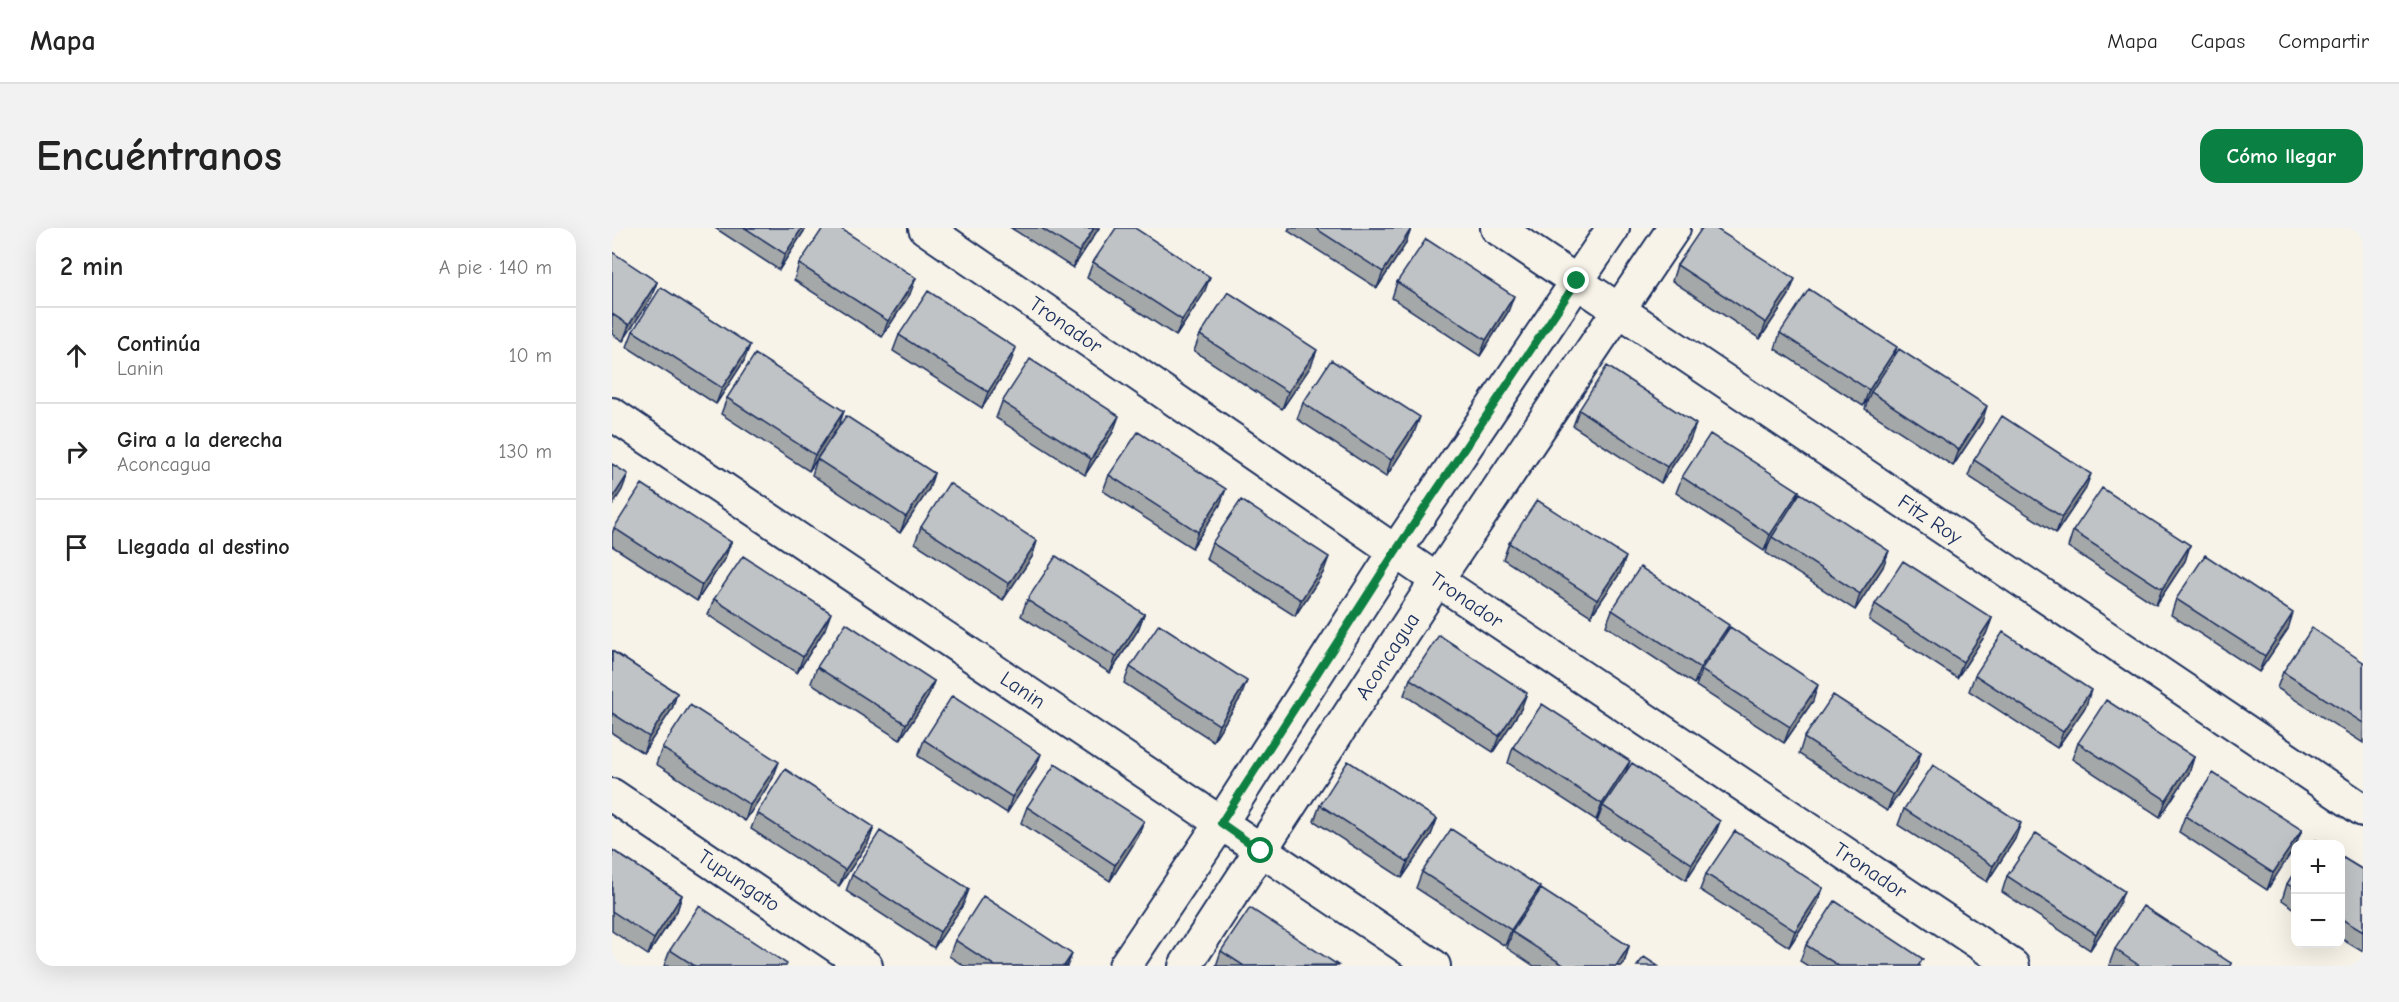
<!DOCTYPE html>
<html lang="es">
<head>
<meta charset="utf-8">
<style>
	body { margin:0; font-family:"Comic Neue",sans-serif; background:#f2f2f2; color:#222 }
	.controls { position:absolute; right:18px; bottom:18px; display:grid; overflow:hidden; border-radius:12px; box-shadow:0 6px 24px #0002 }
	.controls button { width:54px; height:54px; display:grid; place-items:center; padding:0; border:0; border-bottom:2px solid #e0e0e0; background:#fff; color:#222; font:30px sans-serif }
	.stop { position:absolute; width:18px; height:18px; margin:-14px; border:4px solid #0b8043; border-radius:50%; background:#fff }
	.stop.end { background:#0b8043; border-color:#fff; box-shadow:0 2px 6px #0008 }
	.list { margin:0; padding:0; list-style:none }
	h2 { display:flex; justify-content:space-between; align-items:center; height:78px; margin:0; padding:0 24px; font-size:26px }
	h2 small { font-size:20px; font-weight:400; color:#767676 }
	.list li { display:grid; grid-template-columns:39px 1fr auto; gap:18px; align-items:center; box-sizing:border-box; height:96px; padding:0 24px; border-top:2px solid #e0e0e0 }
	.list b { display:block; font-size:22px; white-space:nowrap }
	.list p { margin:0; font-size:20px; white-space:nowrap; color:#767676 }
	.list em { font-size:20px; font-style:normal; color:#767676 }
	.icon { flex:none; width:33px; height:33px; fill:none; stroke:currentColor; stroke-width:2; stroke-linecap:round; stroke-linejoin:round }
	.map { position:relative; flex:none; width:1751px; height:738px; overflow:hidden; border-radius:18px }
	header { display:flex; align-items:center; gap:36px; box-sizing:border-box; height:84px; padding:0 30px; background:#fff; border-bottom:2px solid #e0e0e0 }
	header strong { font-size:28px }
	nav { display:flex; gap:33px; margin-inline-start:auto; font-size:21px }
	.intro { display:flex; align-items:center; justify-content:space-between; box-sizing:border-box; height:144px; padding:0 36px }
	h1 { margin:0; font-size:42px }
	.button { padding:15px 27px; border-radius:18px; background:#0b8043; color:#fff; font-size:21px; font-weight:700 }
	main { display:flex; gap:36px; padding:0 36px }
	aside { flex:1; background:#fff; border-radius:18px; box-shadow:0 6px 24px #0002 }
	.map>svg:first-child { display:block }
</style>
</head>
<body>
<header>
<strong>Mapa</strong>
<nav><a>Mapa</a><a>Capas</a><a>Compartir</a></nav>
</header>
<div class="intro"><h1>Encuéntranos</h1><a class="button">Cómo llegar</a></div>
<main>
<aside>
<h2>2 min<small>A pie · 140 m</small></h2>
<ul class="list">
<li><svg class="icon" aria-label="ahead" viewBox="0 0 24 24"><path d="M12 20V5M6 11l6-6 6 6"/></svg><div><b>Continúa</b><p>Lanin</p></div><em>10 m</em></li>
<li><svg class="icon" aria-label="right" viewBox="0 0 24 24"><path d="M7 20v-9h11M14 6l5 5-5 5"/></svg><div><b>Gira a la derecha</b><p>Aconcagua</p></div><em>130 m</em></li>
<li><svg class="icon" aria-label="arrive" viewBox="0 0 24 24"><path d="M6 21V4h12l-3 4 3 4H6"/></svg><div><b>Llegada al destino</b></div></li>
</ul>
</aside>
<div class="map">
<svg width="1751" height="738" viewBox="0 0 1751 738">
	<rect width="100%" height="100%" fill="#f7f3e8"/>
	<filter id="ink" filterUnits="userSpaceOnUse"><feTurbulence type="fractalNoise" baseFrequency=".0167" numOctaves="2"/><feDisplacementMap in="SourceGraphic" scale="12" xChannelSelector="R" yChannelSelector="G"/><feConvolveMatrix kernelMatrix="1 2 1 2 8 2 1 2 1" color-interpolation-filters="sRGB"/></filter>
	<g filter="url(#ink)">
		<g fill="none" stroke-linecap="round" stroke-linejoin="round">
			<g stroke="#1b2f5e" stroke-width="36">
				<g id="street">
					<path id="s1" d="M 313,0 L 825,352 L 1401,738"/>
					<path id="s2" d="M 885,0 L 1751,582"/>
					<path id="s3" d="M 0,186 L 822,738"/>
					<path id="s4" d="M 0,567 L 254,738"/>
					<path d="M 513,738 L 609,595 L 783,324 L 1001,0"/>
					<path id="s5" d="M 573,738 L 825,352 L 1062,0"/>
				</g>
			</g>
			<use href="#street" stroke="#f7f3e8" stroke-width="32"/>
		</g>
		<path fill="#a5a8a9" stroke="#1b2f5e" stroke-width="1.5" d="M 103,0 L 194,0 L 167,42 Z
			M 399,0 L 487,0 L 461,40 Z
			M 677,0 L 798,0 L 799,1 L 793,17 L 765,60 L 676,3 Z
			M 0,24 L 45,54 L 39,70 L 11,113 L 0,106 Z
			M 481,34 L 592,65 L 564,108 L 475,50 Z
			M 187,36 L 298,66 L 270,109 L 182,52 Z
			M 1065,37 L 1177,67 L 1148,111 L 1060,53 Z
			M 785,54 L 896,84 L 868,128 L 780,70 Z
			M 21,103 L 132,133 L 104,176 L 15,119 Z
			M 1168,105 L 1282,129 L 1370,194 L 1341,238 L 1253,181 L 1256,171 L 1251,178 L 1163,121 Z
			M 287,107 L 398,136 L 370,180 L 281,123 Z
			M 588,107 L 699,138 L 670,181 L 582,123 Z
			M 115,170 L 232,183 L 226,199 L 197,243 L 109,186 Z
			M 390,174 L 501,204 L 473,247 L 384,190 Z
			M 691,175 L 802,205 L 774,249 L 685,191 Z
			M 967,182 L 1078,212 L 1049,255 L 961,198 Z
			M 205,231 L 322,245 L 317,261 L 288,305 L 200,247 Z
			M 1362,232 L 1473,262 L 1444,305 L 1356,248 Z
			M 497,247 L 608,277 L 580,320 L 491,263 Z
			M 1070,249 L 1187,263 L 1183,273 L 1271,339 L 1243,382 L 1154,325 L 1157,315 L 1152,323 L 1064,265 Z
			M 309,299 L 425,313 L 420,329 L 391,372 L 303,315 Z
			M 2,300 L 119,314 L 113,330 L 85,373 L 0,318 L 0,306 Z
			M 1461,303 L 1578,317 L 1573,333 L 1544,377 L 1456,319 Z
			M 600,315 L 711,345 L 683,388 L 594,331 Z
			M 897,315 L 1008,345 L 979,388 L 891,331 Z
			M 102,371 L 213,401 L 185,445 L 96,387 Z
			M 1564,371 L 1676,401 L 1647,444 L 1559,387 Z
			M 415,372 L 532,386 L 526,402 L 498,445 L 409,388 Z
			M 1263,376 L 1380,390 L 1374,406 L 1345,450 L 1257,392 Z
			M 1000,382 L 1114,404 L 1201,473 L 1172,515 L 1084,458 L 1087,450 L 1082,456 L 994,398 Z
			M 0,423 L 65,465 L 60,481 L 31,525 L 0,505 Z
			M 1751,434 L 1751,515 L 1665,460 L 1671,444 Z
			M 205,439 L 322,453 L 316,469 L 288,512 L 199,455 Z
			M 518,439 L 629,469 L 601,513 L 512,455 Z
			M 1363,447 L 1474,478 L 1445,520 L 1357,463 Z
			M 798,451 L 909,481 L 881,524 L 792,467 Z
			M 1192,510 L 1309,524 L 1304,540 L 1275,583 L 1187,526 Z
			M 312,512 L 423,542 L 395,585 L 306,528 Z
			M 1466,515 L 1582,529 L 1577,545 L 1548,589 L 1460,531 Z
			M 901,519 L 1015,541 L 1108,593 L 1102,609 L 1074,652 L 985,594 L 988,586 L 984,592 L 896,535 Z
			M 50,520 L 161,550 L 133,593 L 44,536 Z
			M 708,577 L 825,591 L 819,607 L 790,650 L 702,593 Z
			M 415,579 L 532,593 L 526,609 L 498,653 L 409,595 Z
			M 1292,581 L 1403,611 L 1375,654 L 1286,597 Z
			M 145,585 L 262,599 L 256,615 L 227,658 L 139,601 Z
			M 1573,588 L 1690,602 L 1684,616 L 1683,616 L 1655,662 L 1567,604 Z
			M 0,622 L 70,667 L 65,683 L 36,727 L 0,703 Z
			M 1728,628 L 1751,642 L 1751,724 L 1728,710 Z
			M 1683,643 L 1683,681 L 1670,672 L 1675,656 Z
			M 810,644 L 925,666 L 1017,718 L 1012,735 L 1009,738 L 922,738 L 895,720 L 898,711 L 893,718 L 804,660 Z
			M 1094,646 L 1211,660 L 1205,676 L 1177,719 L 1088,662 Z
			M 240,647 L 357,661 L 351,677 L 322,720 L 234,663 Z
			M 1395,648 L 1506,679 L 1478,722 L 1390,664 Z
			M 343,712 L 460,726 L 455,738 L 352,738 L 337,728 Z
			M 1194,717 L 1309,738 L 1196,738 L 1188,733 Z
			M 1503,721 L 1619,735 L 1618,738 L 1498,738 L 1497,737 Z
			M 58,722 L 174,738 L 52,738 Z
			M 609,723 L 726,738 L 604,738 Z"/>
		<path fill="#86888a" stroke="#1b2f5e" stroke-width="1.5" d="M 190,0 L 194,0 L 167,42 L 173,26 Z
			M 482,0 L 487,0 L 461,40 L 467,24 Z
			M 799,1 L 793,17 L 765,60 L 771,44 Z
			M 598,49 L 592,65 L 564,108 L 570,92 Z
			M 304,50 L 298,66 L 270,109 L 276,93 Z
			M 1183,51 L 1177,67 L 1148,111 L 1154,95 Z
			M 45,54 L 39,70 L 11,113 L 17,97 Z
			M 902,68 L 896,84 L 868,128 L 874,112 Z
			M 138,117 L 132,133 L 104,176 L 110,160 Z
			M 1285,119 L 1280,135 L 1259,164 L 1256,171 L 1251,178 L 1257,162 Z
			M 404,120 L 398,136 L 370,180 L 376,164 Z
			M 705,122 L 699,138 L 670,181 L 676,164 Z
			M 1375,178 L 1370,194 L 1341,238 L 1347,222 Z
			M 232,183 L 226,199 L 197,243 L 203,227 Z
			M 507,188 L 501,204 L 473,247 L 479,231 Z
			M 808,189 L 802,205 L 774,249 L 779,232 Z
			M 1084,196 L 1078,212 L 1049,255 L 1055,239 Z
			M 322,245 L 317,261 L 288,305 L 294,289 Z
			M 16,246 L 10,262 L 0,278 L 0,271 Z
			M 1479,246 L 1473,262 L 1444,305 L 1450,289 Z
			M 614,261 L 608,277 L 580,320 L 586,304 Z
			M 1187,263 L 1181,279 L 1160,309 L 1157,315 L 1152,323 L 1158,307 Z
			M 425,313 L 420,329 L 391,372 L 397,356 Z
			M 119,314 L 113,330 L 85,373 L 90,357 Z
			M 1578,317 L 1573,333 L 1544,377 L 1550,361 Z
			M 1277,323 L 1271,339 L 1243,382 L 1248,366 Z
			M 717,329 L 711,345 L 683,388 L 689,372 Z
			M 1014,329 L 1008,345 L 979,388 L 985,372 Z
			M 219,385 L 213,401 L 185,445 L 191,429 Z
			M 1681,385 L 1676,401 L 1647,444 L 1653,428 Z
			M 532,386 L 526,402 L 498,445 L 504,429 Z
			M 1380,390 L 1374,406 L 1345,450 L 1351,434 Z
			M 1117,397 L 1111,413 L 1089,442 L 1087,450 L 1082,456 L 1088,440 Z
			M 322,453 L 316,469 L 288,512 L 294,496 Z
			M 635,453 L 629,469 L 601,513 L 607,497 Z
			M 1206,457 L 1201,473 L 1172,515 L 1178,499 Z
			M 1479,462 L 1474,478 L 1445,520 L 1451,504 Z
			M 65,465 L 60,481 L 31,525 L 37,509 Z
			M 915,465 L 909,481 L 881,524 L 887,508 Z
			M 1309,524 L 1304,540 L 1275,583 L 1281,567 Z
			M 429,526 L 423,542 L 395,585 L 400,569 Z
			M 1582,529 L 1577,545 L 1548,589 L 1554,572 Z
			M 1018,533 L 1012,549 L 991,578 L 988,586 L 984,592 L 990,576 Z
			M 167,534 L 161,550 L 133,593 L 138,577 Z
			M 825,591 L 819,607 L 790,650 L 796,634 Z
			M 532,593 L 526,609 L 498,653 L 503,637 Z
			M 1108,593 L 1102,609 L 1074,652 L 1080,636 Z
			M 1409,595 L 1403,611 L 1375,654 L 1381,638 Z
			M 262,599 L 256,615 L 227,658 L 233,642 Z
			M 1690,602 L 1683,619 L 1655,662 L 1661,645 Z
			M 928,659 L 922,675 L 900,704 L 898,711 L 893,718 L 899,702 Z
			M 1211,660 L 1205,676 L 1177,719 L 1183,703 Z
			M 357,661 L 351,677 L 322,720 L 328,704 Z
			M 1512,663 L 1506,679 L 1478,722 L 1484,706 Z
			M 70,667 L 65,683 L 36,727 L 42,711 Z
			M 1017,718 L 1012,735 L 1009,738 L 1004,738 Z
			M 460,726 L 455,738 L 452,738 Z"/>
		<path fill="#c0c3c5" stroke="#1b2f5e" stroke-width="1.5" d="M 133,0 L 190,0 L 173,26 Z
			M 211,0 L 228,0 L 304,50 L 276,93 L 187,36 Z
			M 429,0 L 482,0 L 467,24 Z
			M 504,0 L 523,0 L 598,49 L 570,92 L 481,34 Z
			M 703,0 L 798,0 L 799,1 L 771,44 Z
			M 1090,0 L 1103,0 L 1183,51 L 1154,95 L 1065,37 Z
			M 814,11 L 902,68 L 874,112 L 785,54 Z
			M 0,24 L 45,54 L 17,97 L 0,86 Z
			M 49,59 L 138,117 L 110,160 L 21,103 Z
			M 1197,61 L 1285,119 L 1257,162 L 1168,105 Z
			M 316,63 L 404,120 L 376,164 L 287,107 Z
			M 616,64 L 705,122 L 676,164 L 588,107 Z
			M 1287,121 L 1375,178 L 1347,222 L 1259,164 Z
			M 143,126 L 232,183 L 203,227 L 115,170 Z
			M 418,131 L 507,188 L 479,231 L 390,174 Z
			M 719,132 L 808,189 L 779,232 L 691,175 Z
			M 995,138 L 1084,196 L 1055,239 L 967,182 Z
			M 234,188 L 322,245 L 294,289 L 205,231 Z
			M 1390,188 L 1479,246 L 1450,289 L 1362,232 Z
			M 526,204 L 614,261 L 586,304 L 497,247 Z
			M 1098,206 L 1187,263 L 1158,307 L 1070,249 Z
			M 0,236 L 16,246 L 0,271 Z
			M 337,255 L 425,313 L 397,356 L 309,299 Z
			M 30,256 L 119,314 L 90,357 L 2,300 Z
			M 1490,260 L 1578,317 L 1550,361 L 1461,303 Z
			M 1188,265 L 1277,323 L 1248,366 L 1160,309 Z
			M 629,272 L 717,329 L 689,372 L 600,315 Z
			M 925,272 L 1014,329 L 985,372 L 897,315 Z
			M 1593,327 L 1681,385 L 1653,428 L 1564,371 Z
			M 131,328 L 219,385 L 191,429 L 102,371 Z
			M 444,328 L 532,386 L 504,429 L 415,372 Z
			M 1291,333 L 1380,390 L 1351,434 L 1263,376 Z
			M 1028,339 L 1117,397 L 1088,440 L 1000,382 Z
			M 234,395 L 322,453 L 294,496 L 205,439 Z
			M 547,396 L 635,453 L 607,497 L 518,439 Z
			M 1118,399 L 1206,457 L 1178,499 L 1089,442 Z
			M 1700,400 L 1751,434 L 1751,495 L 1671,444 Z
			M 1391,404 L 1479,462 L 1451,504 L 1363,447 Z
			M 827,407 L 915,465 L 887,508 L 798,451 Z
			M 0,423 L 65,465 L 37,509 L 0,485 Z
			M 1221,467 L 1309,524 L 1281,567 L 1192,510 Z
			M 340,468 L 429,526 L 400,569 L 312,512 Z
			M 1494,472 L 1582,529 L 1554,572 L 1466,515 Z
			M 930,476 L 1018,533 L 990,576 L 901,519 Z
			M 78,477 L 167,534 L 138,577 L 50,520 Z
			M 736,533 L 825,591 L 796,634 L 708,577 Z
			M 1020,535 L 1108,593 L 1080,636 L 991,578 Z
			M 443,536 L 532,593 L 503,637 L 415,579 Z
			M 1321,537 L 1409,595 L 1381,638 L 1292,581 Z
			M 173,541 L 262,599 L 233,642 L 145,585 Z
			M 1601,545 L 1690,602 L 1661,645 L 1573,588 Z
			M 839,601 L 928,659 L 899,702 L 810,644 Z
			M 268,603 L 357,661 L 328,704 L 240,647 Z
			M 1123,603 L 1211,660 L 1183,703 L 1094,646 Z
			M 1424,605 L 1512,663 L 1484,706 L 1395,648 Z
			M 1704,612 L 1711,616 L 1701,616 Z
			M 0,622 L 70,667 L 42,711 L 0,683 Z
			M 1728,628 L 1751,642 L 1751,704 L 1728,690 Z
			M 1683,643 L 1683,661 L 1675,656 Z
			M 929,661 L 1017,718 L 1004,738 L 953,738 L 900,704 Z
			M 371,668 L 460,726 L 452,738 L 383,738 L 343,712 Z
			M 1223,673 L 1311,731 L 1306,738 L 1227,738 L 1194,717 Z
			M 87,678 L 175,736 L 174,738 L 83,738 L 58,722 Z
			M 1531,678 L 1619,735 L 1618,738 L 1528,738 L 1503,721 Z
			M 638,680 L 726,737 L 632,738 L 609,723 Z
			M 1032,729 L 1046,738 L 1025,738 Z"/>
	</g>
	<g fill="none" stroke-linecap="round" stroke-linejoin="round" filter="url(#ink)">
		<path stroke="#0b8043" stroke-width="8" d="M 649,623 L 609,595 L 783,324 L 965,53"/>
	</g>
	<g text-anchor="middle" stroke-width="4.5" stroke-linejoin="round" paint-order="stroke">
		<g font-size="21" fill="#1b2f5e" stroke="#f7f3e8">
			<text dy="7" stroke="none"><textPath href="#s1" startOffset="171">Tronador</textPath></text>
			<text dy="7" stroke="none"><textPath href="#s2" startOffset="522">Fitz Roy</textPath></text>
			<text dy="7" stroke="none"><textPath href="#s1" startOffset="657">Tronador</textPath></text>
			<text dy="7" stroke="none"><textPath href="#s5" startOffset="370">Aconcagua</textPath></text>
			<text dy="7" stroke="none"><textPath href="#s3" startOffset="495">Lanin</textPath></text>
			<text dy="7" stroke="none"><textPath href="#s1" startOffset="1143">Tronador</textPath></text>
			<text dy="7" stroke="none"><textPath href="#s4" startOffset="153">Tupungato</textPath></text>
		</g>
	</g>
</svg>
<div class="controls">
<button>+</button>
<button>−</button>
</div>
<div class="stop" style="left:649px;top:623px"></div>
<div class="stop end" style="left:965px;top:53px"></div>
</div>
</main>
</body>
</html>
